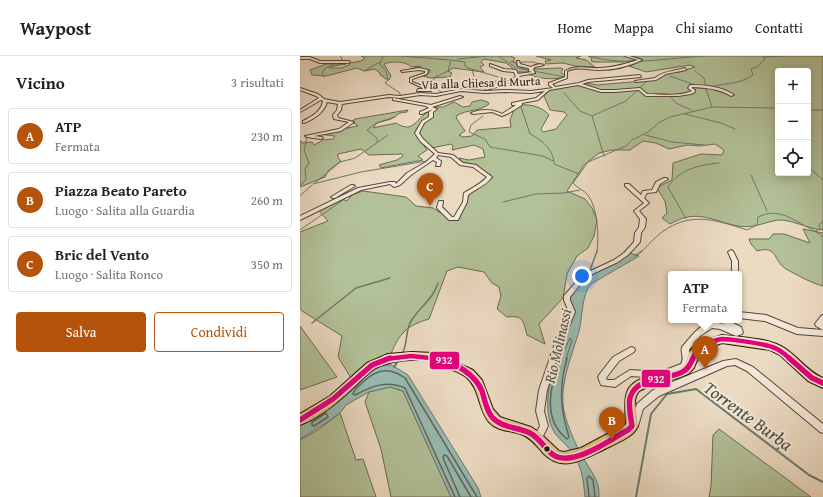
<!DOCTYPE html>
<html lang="it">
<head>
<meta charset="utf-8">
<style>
	body { margin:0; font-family:"Gentium Book Plus",serif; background:#f2f2f2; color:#202124 }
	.controls { position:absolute; right:12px; top:12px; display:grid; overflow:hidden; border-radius:4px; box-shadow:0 2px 10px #0003 }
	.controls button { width:36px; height:36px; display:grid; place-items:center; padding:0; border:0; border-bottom:1px solid #e0e0e0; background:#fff; color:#202124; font:20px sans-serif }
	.you { position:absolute; left:282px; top:220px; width:14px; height:14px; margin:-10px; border:3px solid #fff; border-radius:50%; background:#1a73e8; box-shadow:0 0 0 6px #1a73e833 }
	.badge { display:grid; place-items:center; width:26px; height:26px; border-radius:50%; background:#b45309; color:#fff; font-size:13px; font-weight:700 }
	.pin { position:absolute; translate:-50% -33px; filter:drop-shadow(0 1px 2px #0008) }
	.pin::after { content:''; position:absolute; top:21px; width:14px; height:12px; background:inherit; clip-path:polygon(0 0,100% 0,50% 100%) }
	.popup { position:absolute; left:368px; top:215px; width:74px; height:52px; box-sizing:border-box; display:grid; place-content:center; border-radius:4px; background:#fff; filter:drop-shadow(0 1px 3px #0005); font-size:13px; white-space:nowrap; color:#757577 }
	.popup b { font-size:15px; color:#202124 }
	.popup::after { content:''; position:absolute; left:50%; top:100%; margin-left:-8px; border:8px solid transparent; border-top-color:#fff }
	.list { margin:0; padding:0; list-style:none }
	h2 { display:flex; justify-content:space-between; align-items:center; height:52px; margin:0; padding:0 16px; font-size:17px }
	h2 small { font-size:13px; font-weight:400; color:#757577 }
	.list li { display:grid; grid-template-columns:26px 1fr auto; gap:12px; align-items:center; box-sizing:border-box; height:56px; margin:0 8px 8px; padding:0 8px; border:1px solid #e0e0e0; border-radius:4px }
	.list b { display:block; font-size:15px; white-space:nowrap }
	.list p { margin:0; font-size:13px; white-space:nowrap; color:#757577 }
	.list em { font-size:13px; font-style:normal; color:#757577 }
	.actions { display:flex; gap:8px; padding:12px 16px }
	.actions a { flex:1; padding:9px 0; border:1px solid #b45309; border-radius:4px; text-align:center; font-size:14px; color:#b45309 }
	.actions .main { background:#b45309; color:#fff }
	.icon { flex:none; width:22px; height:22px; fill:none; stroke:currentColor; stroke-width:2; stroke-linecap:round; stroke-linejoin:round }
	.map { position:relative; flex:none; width:523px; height:441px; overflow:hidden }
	header { display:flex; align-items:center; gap:24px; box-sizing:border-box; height:56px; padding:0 20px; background:#fff; border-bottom:1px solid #e0e0e0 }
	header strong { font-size:19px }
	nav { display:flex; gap:22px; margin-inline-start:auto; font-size:14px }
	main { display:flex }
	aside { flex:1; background:#fff }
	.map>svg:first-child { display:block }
</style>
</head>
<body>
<header>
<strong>Waypost</strong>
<nav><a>Home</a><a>Mappa</a><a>Chi siamo</a><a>Contatti</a></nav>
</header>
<main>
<aside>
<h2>Vicino<small>3 risultati</small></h2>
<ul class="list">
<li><span class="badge">A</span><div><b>ATP</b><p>Fermata</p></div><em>230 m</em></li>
<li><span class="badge">B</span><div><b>Piazza Beato Pareto</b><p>Luogo · Salita alla Guardia</p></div><em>260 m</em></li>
<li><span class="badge">C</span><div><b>Bric del Vento</b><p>Luogo · Salita Ronco</p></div><em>350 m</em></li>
</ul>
<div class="actions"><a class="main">Salva</a><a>Condividi</a></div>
</aside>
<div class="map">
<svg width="523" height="441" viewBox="0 0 523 441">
	<rect width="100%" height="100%" fill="#ecdbc3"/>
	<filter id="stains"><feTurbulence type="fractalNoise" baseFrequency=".005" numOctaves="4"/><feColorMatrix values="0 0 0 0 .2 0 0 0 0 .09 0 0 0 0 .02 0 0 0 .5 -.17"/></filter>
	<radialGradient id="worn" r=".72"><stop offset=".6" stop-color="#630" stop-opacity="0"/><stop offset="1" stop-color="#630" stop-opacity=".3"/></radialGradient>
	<path fill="#b3c198" stroke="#6c6b51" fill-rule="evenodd" d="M 61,0 L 210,0 L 215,2 L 213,5 L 217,9 L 230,16 L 217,16 L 206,7 L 184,3 L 181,6 L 184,9 L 180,11 L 184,16 L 153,12 L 148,15 L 152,17 L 150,21 L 130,22 L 123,20 L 129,17 L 130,14 L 108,14 L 121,10 L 111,11 C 107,5 90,5 84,8 L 91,20 L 89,24 L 84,22 L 83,20 L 80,19 L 80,17 L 75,13 L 64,15 L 57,12 L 26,20 L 12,19 L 10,14 L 26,8 L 46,8 L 29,11 L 30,12 L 41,12 L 49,9 L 49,7 L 61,5 L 65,2 Z
		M 236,0 L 281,0 L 276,2 L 286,4 L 295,11 L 275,10 L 263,7 L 246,8 L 245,5 L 251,4 Z
		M 288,0 L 324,0 L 339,3 L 324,6 L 294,6 L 291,5 L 292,2 Z
		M 330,0 L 523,0 L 523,174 C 509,173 490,163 478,164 C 465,166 452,173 438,170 C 412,165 397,152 370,168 L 362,162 L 367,157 L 365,145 L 358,134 L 358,131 L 372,124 L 373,107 L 401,98 L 422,99 L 424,94 L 415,88 L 400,90 L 387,89 L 369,93 L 356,87 L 343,85 L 330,94 L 312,94 L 299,97 L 284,109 L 267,135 L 285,143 L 292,152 L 297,164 L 294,180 L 288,192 L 277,200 L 267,218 L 263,242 L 239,268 L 245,288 L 227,279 C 223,265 224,259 207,261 L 197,253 L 201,240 L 199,231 L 192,227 L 184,216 L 158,211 L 147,215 L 129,263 C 108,269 99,277 91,298 L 76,303 L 51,322 L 38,301 L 42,280 L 2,255 L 0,253 L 0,176 L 28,165 L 19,155 L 42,143 L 47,145 L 52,139 L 63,135 L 106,141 L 116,150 L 133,152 L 152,164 L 159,162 C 162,154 166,141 172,136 C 178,131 190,128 191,119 L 175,109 L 162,106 L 159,102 L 169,104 L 185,101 L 183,93 L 174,89 L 152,94 L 153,90 L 151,88 L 132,92 C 126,87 120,82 119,74 L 136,52 L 135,51 L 143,51 L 154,46 L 163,51 L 170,50 L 172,46 L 181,44 L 188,46 L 189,48 C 179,56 167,53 156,60 L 157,63 L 165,75 L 159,79 L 163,81 L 172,80 L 177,74 L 211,71 L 210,64 L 215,51 C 225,46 242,50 249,59 L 241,73 L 243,76 L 256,73 L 267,59 L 264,56 L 250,54 L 244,40 L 250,34 L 257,32 L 285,27 L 297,29 L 353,24 L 369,17 L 379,16 L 395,11 L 390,9 L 346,16 L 329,10 L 342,5 L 342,3 ZM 478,15 L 508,15 L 508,117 L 478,117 Z
		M 261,12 L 263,13 L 261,17 L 265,19 L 265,21 C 254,24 238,23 228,18 L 236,17 L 232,14 L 234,13 Z
		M 170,23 L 189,26 L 204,24 L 209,25 L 189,32 L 172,32 L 179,35 L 167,33 L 167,25 Z
		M 133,53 L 129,61 L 116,73 L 118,81 L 127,94 L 118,100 L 123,104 L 81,112 L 79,109 L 97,104 L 103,100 L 102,98 L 69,99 L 61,93 L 38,98 L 38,102 L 41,105 L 28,115 L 25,121 L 0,131 L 0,84 L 2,87 L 12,86 L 14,89 L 23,84 L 33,83 L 35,80 L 18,78 L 58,70 L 54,67 L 50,67 L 55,63 L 108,54 L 107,56 L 100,57 L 91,63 L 77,67 L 73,72 L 96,67 C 115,79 115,61 133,53 Z
		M 503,173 L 523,177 L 523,230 C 511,227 497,219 486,213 C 473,205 478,189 457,195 L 451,188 L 449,183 L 469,183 L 473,178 L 484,178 L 510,187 Z
		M 0,270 L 37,321 L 0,334 Z
		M 90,331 L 103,335 L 151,441 L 91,441 L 81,393 L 65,346 L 69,336 Z
		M 40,357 L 56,404 L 63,403 L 76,441 L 0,441 L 0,384 L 18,374 Z
		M 419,373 L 511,441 L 409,441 L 411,430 L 413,379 Z"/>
	<path fill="#99bbb1" stroke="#6a796e" d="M 330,197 L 339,200 L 291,228 C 281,240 283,260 279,275 C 272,300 259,327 264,355 C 268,372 276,390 285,405 C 293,418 300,426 299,441 L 285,441 C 283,421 281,405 267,390 C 262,385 256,380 253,374 C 237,342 261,287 274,256 L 269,244 L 284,222 L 320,205 Z
		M 80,309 L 92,309 L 108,319 L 178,432 L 181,441 L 151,441 L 103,335 L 90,331 L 69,336 L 46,349 L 40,357 L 26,367 L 0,383 L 0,368 L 70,315 Z"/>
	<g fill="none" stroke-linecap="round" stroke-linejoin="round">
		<path stroke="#5e685e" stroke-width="1" d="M 260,303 L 270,282 L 272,284 L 266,303"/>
		<path stroke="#5e685e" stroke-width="1.5" d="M 260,302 C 251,328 241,363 267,383 L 269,381 C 260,353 259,330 267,302
			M 26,357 L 28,361 L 14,370 L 12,369 L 12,366 Z
			M 155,441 L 105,332 C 87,324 72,330 55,339 L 53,338 C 54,333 59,330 63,326 C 77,313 89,311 105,322 L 177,441
			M 160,441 L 143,402 L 144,399 L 147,400 L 171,441
			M 289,441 L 287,422 L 289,420 L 293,424 L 295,441"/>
		<path stroke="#6a796e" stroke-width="1" d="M 83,0 L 80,8 L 86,15 L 88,24 L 85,27 L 100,37 L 100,41
			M 101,0 L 150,4
			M 198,0 L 217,12 L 265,21
			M 289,0 C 326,11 366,2 404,0
			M 464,1 L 486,0
			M 158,3 L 188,0
			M 211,6 L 233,6 L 240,8
			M 66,14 L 80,6
			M 172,14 L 174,20
			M 395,15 L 404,22 L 406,31
			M 370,20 L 395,29
			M 24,21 L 22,18 L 24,13 L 41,5 L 42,2 L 40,0
			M 141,36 L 131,28 L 135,21 L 148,15 L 151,4 L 165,6 L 165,10 L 168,12 L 205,23
			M 264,37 L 280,55 L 292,60
			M 369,39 L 376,47 L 391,54
			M 221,51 L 230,78 C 242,84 254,94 254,108 L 279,118
			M 412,51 L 406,33 C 422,26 437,30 453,19 L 451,13 L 457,11 L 465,3 L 462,0
			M 508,56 L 511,54 L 523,54
			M 385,58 L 421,67 L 435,73
			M 183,60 L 171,69 L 169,76 L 185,83 L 190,91 L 243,100 L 253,105
			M 345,79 L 372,86 L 404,89
			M 77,86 L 77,82 L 67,74 L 76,67 L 95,61
			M 304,100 L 292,60 L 326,45 L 346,26
			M 508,111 L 523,124
			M 451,119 L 467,155
			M 15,127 L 40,106 L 55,102 L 88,79
			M 13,128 L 61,116 L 127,105
			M 0,130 L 6,123 L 5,113 L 9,107 L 4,94 L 7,81
			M 0,140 L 12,129
			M 203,146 L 236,138 L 264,137 L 280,134
			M 386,163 L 368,131 C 380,113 399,109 419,107
			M 0,174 L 43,144
			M 515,175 L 523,181
			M 297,196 C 299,179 298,153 288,139 C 284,134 277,132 273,127 L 288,106 L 326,90 L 332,84 L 348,76 L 360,66 L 370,61 L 412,51 L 478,52
			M 341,196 C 348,190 354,182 362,176 C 391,155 416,164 447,174 L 457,169 L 458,161 C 480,150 495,166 515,175 L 520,173 L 519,169 L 523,165"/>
		<path stroke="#6a796e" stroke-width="1.5" d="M 335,200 L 342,195
			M 289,217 L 297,195
			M 12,267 L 56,232 L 90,222
			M 102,298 C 108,288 105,275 111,265 C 120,251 133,243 138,227"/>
		<path stroke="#6a796e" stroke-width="2" d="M 94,311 L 98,305
			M 476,394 L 483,389
			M 336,441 L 351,358 L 367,338 L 396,333 L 509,419 L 523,426"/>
		<g stroke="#564638" stroke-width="2">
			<path id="minor" d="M 325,0 L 329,0 L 342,4 C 330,10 313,14 299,14 C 288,14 278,10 267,15 L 267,22 L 252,28 L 255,31 L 279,27 L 288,24 L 340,19 L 341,21 L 288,26 L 282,28 L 301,34 L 315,34 L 340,32 L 347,38 C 361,38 379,41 392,35 L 388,32 L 390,29 C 405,29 421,30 434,39 L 431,40 C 417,32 407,32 392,31 L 392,32 L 395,34 L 395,36 L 391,38 L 378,40 L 346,40 L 339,34 L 315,36 L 301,36 L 278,29 L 249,34 L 238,44 L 222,47 L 222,49 L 209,57 L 202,60 L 192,56 L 173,58 L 171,57 C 181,53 193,53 202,58 L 216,49 L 212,49 L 212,47 L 236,42 L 245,35 L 231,37 L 205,36 L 185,37 L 161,35 L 136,40 L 120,39 L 100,42 L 89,41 L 42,48 L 41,54 L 37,59 L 38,62 L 54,66 L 41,75 L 14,80 L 22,81 L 23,82 L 21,83 L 7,81 L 5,80 L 39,73 L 49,66 L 34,63 L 33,59 L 37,54 L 38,48 L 27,46 C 24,57 14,63 4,67 L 3,67 L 3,65 C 12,60 21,56 23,45 L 21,44 L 0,56 L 0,54 L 19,42 L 16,40 L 0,34 L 0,32 L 18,38 L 24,43 L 40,46 L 89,39 L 100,40 L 120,37 L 136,38 L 161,33 L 185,35 L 205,34 L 231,35 L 253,32 L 249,29 L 249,27 L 265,21 L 265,15 C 276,8 289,13 301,12 C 314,11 326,8 338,4 Z
				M 0,1 L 10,1 L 20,5 L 49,5 L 50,6 L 49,7 L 20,7 L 10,3 L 0,3 Z
				M 217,5 L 219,5 L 220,8 L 231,11 C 234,9 241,7 244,9 L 235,11 L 233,13 L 235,17 L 219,20 L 219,22 L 210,27 L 186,34 L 186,32 L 208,25 L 216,21 L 214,16 L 203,15 L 190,10 L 190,8 L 204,13 L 216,14 L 218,18 L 232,16 L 229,15 L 229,13 L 228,12 L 218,10 Z
				M 119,12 L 128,14 L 127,18 L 112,23 L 112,26 L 131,33 L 131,35 L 117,35 L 118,33 L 125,33 L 110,26 L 110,22 L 125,17 L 125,15 L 119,14 L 102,16 L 101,15 Z
				M 385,12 L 386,14 L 366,18 L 356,24 L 336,26 L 335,25 L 355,22 C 363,15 375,15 385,12 Z
				M 160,40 L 163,41 L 132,51 L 137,53 L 133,56 L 133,61 L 124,67 L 119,77 L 123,83 L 138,97 L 153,99 L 163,107 L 176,109 L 192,121 C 185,130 177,132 168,139 L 167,146 L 158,164 L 149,164 L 137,152 L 137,151 L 139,145 L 143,145 L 143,146 L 142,151 L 152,161 L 154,161 L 163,146 L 164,137 C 172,132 181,128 187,121 L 173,111 L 160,109 L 151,101 L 138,99 L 136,102 L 141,105 L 140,110 L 136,110 L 137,106 L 133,104 L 111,119 L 100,129 L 94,131 L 90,128 L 61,134 L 0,164 L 0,160 L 58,132 L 90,126 L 95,126 L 96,128 L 107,117 L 126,106 L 135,98 L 120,85 L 115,77 L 122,65 L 129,61 L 129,56 L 133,53 L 122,58 L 120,58 L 120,56 L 129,52 L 126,50 L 93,44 L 93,42 L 131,49 Z
				M 364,122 L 366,122 L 368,123 L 360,128 L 356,136 L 347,137 L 344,142 L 349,147 L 339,155 L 346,163 L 345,171 L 341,177 L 340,186 L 328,199 L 318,206 L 286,221 L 270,241 L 270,244 L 275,256 L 261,290 L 247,334 L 244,355 L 248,370 L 241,384 L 238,385 L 235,384 L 234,381 L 240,370 L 236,355 L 239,334 L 254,290 L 269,256 L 264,244 L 264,240 L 282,219 L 314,204 L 324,197 L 334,186 L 335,177 L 339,171 L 340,163 L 334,155 L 344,147 L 325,130 L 325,128 L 329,128 L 341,139 L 343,135 L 352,134 L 356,126 Z
				M 51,129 L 53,129 L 55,130 L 35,142 L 33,142 L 31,141 Z
				M 431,194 L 433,195 L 438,205 L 438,218 L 432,218 L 432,205 L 428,196 Z
				M 439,256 L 466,259 L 498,272 L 523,274 L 523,280 L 497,278 L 465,265 L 439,262 Z
				M 523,259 L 523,274 L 516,270 L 515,268 L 521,260 Z
				M 418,264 L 427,264 L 441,271 L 443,276 L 442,278 L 436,280 L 420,273 L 412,272 L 400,280 L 389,294 L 391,304 L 387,312 L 360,322 L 331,320 L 315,331 L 301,329 L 298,321 L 299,319 L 313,301 L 331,291 L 334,292 L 335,294 L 334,296 L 319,305 L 306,322 L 307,324 L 314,324 L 330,314 L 360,316 L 381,308 C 385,301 380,297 382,291 C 390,282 400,267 413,266 C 417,266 421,268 426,269 L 419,266 Z
				M 436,303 L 453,311 L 523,368 L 523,377 L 520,376 L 447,315 L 435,309 L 427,310 L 359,340 L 343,353 L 338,370 L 335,371 L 332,370 L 331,367 L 337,348 L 353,334 L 423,305 Z"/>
		</g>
		<g stroke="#24150a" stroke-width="2">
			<path id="major" d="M 422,279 C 442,282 468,281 486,293 C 499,302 508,316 523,322 L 523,332 L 508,325 L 480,299 L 470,294 L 422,287 L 411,291 L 399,299 L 394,312 L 388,318 L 377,322 L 351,329 L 339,335 L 336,340 L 335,345 L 338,370 C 333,382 314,388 303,394 C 283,404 262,417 243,397 C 237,390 231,382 223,379 C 212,374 198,376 189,366 C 178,353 180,332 166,321 C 162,318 157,316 153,314 C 147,311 140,306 133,305 C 117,302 89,304 74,313 C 66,318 59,327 52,333 C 37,347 19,362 0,369 L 0,358 L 30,340 L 67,307 L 88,298 L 112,296 L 135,297 L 173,314 L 182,324 L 193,353 L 200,361 L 231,371 L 240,377 L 259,395 L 264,396 L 281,392 L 326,368 C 324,334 323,326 360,317 C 366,316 375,316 381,312 C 388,307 386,300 391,294 C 397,287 413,282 422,279 Z"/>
		</g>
		<use href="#minor" fill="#f3e8d8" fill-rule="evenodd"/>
		<use href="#major" fill="#e6be82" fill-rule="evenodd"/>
		<g stroke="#f3e8d8" stroke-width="8">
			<path id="bus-1-far1" d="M 86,303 L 111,300 L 140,303
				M 392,303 C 396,293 411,284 422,283 C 431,283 465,288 472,291 C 479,293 485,298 490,303"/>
		</g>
		<g stroke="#f3e8d8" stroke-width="8">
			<path id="bus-1" d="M 137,302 C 154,306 175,318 182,335 C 185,344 186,354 192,361 C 201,372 218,371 230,377 C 241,383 245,394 255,400 C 275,410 311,383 328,374 L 332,370 C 331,362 328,349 330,342 C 336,319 369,325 384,315 C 389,312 391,307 393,302
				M 489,302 L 512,322 L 523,327
				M 0,364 L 33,343 L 72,309 L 90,302"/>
		</g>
		<use href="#bus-1-far1" stroke="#e5007d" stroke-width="4.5"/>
		<use href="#bus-1" stroke="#e5007d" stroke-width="5.5"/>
	</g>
	<circle fill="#24150a" stroke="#f3e8d8" stroke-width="1.5" cx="247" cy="393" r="3.5"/>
	<g text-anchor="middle" stroke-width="4" stroke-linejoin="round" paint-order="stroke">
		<g font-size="12" fill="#24150a" stroke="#f3e8d8">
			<text transform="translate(181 27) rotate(-2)" y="4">Via alla Chiesa di Murta</text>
		</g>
		<g font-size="15" font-style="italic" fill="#4d4f44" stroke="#f3e8d8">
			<text transform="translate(258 290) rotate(-77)" y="5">Rio Molinassi</text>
		</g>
		<g font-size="18" font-style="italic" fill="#4d4f44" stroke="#f3e8d8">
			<text transform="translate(448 360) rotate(36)" y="6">Torrente Burba</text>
		</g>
	</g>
	<g stroke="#f3e8d8" stroke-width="1.5">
		<rect x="129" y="295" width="31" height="19" rx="4" fill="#e5007d"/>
		<rect x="341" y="313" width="30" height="19" rx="4" fill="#e5007d"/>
	</g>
	<g font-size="11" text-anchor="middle" font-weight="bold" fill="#fff">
		<text x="144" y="308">932</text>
		<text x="356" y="327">932</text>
	</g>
	<rect width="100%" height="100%" filter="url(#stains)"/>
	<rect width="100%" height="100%" fill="url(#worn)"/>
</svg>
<div class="controls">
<button>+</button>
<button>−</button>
<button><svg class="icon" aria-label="locate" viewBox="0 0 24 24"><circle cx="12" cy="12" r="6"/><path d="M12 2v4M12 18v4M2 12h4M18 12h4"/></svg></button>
</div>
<div class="you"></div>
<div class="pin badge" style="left:405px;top:313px">A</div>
<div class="popup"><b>ATP</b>Fermata</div>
<div class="pin badge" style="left:312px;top:384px">B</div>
<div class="pin badge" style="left:130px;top:150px">C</div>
</div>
</main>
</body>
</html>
